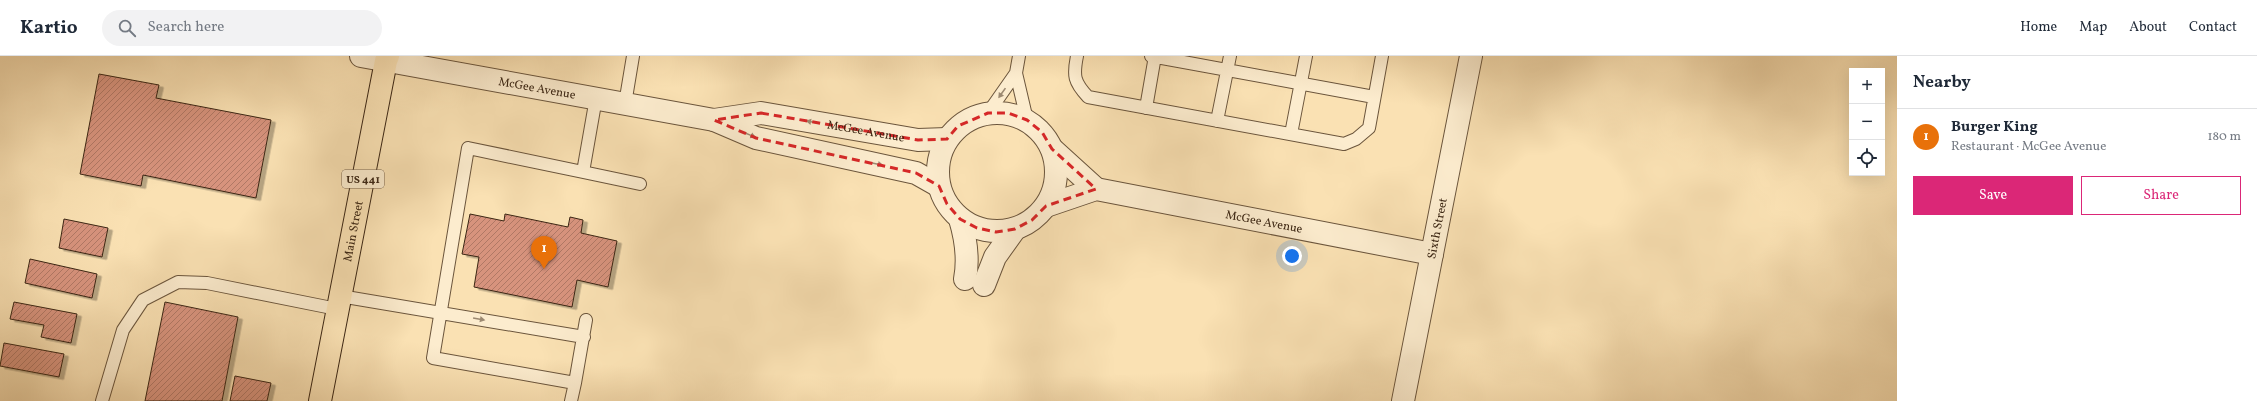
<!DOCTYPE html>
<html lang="en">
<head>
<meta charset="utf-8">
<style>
	body { margin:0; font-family:Vollkorn,serif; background:#f2f2f3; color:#1f2937 }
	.controls { position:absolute; right:12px; top:12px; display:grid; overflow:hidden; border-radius:0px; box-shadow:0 4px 16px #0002 }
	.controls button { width:36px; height:36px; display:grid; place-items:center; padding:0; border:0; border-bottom:1px solid #e0e1e3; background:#fff; color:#1f2937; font:20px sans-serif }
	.you { position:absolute; left:1292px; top:200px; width:14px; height:14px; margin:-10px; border:3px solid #fff; border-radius:50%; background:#1a73e8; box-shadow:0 0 0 6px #1a73e833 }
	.badge { display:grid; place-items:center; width:26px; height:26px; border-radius:50%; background:#db2777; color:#fff; font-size:13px; font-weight:700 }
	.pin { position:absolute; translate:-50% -33px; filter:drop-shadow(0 1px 2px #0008) }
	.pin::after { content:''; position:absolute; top:21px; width:14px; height:12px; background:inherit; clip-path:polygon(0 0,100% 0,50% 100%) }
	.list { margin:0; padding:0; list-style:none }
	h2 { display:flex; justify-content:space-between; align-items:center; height:52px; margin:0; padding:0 16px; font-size:17px }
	h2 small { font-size:13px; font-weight:400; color:#747a83 }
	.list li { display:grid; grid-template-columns:26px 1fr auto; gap:12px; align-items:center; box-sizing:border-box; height:56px; padding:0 16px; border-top:1px solid #e0e1e3 }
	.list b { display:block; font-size:15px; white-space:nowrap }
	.list p { margin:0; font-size:13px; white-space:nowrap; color:#747a83 }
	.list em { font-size:13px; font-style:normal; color:#747a83 }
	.actions { display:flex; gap:8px; padding:12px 16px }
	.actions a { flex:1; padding:9px 0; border:1px solid #db2777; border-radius:0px; text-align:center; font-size:14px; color:#db2777 }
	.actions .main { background:#db2777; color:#fff }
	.icon { flex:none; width:22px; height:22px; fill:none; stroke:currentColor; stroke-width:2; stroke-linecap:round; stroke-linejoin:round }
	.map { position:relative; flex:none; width:1897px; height:345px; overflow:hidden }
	header { display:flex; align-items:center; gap:24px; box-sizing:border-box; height:56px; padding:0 20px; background:#fff; border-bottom:1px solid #e0e1e3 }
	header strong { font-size:19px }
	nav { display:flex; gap:22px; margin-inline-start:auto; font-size:14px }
	.search { width:280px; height:36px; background:#f2f2f3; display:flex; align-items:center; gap:10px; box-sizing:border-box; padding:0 14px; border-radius:22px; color:#747a83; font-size:15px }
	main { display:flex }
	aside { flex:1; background:#fff }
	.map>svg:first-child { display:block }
</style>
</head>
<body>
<header>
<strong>Kartio</strong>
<div class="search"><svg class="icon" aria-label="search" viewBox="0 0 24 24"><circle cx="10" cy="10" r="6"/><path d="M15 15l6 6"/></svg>Search here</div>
<nav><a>Home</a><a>Map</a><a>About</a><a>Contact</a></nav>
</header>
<main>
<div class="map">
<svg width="1897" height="345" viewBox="0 0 1897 345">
	<defs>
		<pattern id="building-hatch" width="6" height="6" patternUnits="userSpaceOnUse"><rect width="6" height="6" fill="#d7937d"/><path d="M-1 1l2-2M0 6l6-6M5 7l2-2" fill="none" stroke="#b07865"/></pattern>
		<filter id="shadow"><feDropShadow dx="4.5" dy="2.5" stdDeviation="0" flood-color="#0004"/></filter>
	</defs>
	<rect width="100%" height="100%" fill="#fae1b3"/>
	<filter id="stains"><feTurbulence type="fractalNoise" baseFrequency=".005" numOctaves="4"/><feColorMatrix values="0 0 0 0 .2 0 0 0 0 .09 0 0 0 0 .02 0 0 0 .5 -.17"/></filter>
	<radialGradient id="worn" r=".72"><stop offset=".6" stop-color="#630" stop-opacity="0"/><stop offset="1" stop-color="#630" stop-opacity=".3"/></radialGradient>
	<path fill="url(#building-hatch)" stroke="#3b2614" filter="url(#shadow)" d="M 99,18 L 159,29 L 156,42 L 271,64 L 256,142 L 143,119 L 141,130 L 80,118 Z
		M 470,158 L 504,165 L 505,158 L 568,171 L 570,161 L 583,164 L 581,177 L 617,185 L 608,231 L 577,224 L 572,251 L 474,231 L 479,201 L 462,198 Z
		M 64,163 L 108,172 L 102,201 L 59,192 Z
		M 30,203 L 97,218 L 92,242 L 25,227 Z
		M 14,246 L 77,258 L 71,287 L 41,281 L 44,269 L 10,263 Z
		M 165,246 L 238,261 L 222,345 L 145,345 Z
		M 4,287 L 64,298 L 59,321 L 0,310 Z
		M 235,320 L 271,327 L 267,345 L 230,345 Z"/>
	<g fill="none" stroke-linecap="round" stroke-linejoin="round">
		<g stroke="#6b553c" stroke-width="14">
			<path id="lane" d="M 1019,0 L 1016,17 L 1027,64
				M 1077,0 C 1073,20 1074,26 1088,41 L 1344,88 L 1356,83 L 1369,72 L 1382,0
				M 1151,0 L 1374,41
				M 625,48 L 633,0
				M 1146,52 L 1155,0
				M 988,57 L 1016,17
				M 1217,65 L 1230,0
				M 1291,78 L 1306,0
				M 583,116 L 640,128
				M 340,240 L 584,281
				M 586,264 L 575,327 L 433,302 L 468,92 L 583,116 L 596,42
				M 102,345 L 123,274 L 143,244 L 178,226 L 207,227 L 337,253
				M 571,345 L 575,327"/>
		</g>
		<g stroke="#6b553c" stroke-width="24">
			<g id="street">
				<path id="s1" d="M 361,0 L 714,64 L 756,82 L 916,117 L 939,130"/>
				<circle cx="997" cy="116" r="59"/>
				<path id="s2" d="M 714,64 L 761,57 L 918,84 L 947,83"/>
				<path d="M 1052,93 L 1096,133"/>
				<path id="s3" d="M 1046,150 L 1096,133 L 1432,198"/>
				<path d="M 960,163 C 966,183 969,202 965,223"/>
				<path d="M 984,229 L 995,201 L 1015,173"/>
				<path id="s4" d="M 1403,345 L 1471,0"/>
			</g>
		</g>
		<g stroke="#3b2614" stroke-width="24">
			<g id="primary">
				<path id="s5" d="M 320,345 L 386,5 L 388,0"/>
			</g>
		</g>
		<use href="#lane" stroke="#fcecce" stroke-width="12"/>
		<use href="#street" stroke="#fcecce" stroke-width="22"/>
		<use href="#primary" stroke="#fae1b3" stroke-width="22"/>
	</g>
	<defs><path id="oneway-solid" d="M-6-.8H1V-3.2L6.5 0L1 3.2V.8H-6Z"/></defs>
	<g fill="#9c8971">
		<use href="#oneway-solid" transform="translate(1002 37) rotate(125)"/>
		<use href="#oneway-solid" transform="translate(812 66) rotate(-170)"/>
		<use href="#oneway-solid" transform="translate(750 79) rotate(22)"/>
		<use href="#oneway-solid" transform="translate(877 108) rotate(12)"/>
		<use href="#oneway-solid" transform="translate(479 263) rotate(10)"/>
	</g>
	<path fill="none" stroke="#d62828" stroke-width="3" stroke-dasharray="8 5" stroke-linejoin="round" d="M 761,57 L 918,84 L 947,83 L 958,70 L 988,57 L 1008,57 L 1027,64 L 1042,76 L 1052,93 L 1096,133 L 1046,150 L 1032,164 L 1015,173 L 996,176 L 977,172 L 960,163 L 947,148 L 939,130 L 916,117 L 756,82 L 714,64 Z"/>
	<g text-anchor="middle" stroke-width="4" stroke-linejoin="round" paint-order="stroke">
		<rect fill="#fcecce" stroke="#75614c" stroke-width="1" x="342" y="114" width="42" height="18" rx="3"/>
		<g font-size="11" font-weight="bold" fill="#3b2614">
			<text x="363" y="127">US 441</text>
		</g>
		<g font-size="12" fill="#3b2614" stroke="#fcecce">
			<text dy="4" stroke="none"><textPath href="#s1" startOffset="179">McGee Avenue</textPath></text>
			<text dy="4" stroke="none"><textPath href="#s2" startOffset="154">McGee Avenue</textPath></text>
			<text dy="4" stroke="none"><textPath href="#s3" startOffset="224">McGee Avenue</textPath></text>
			<text dy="4" stroke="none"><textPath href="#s4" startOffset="176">Sixth Street</textPath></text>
			<text dy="4" stroke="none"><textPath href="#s5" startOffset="173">Main Street</textPath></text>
		</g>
	</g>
	<rect width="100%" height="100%" filter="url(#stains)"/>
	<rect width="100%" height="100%" fill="url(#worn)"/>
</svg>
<div class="controls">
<button>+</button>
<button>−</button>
<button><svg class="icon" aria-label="locate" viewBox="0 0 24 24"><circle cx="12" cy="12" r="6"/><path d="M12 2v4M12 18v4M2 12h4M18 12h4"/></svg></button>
</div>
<div class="you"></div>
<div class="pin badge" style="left:544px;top:213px;background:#e8710a">1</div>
</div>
<aside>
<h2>Nearby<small></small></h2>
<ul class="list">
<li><span class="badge" style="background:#e8710a">1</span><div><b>Burger King</b><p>Restaurant · McGee Avenue</p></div><em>180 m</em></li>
</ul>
<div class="actions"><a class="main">Save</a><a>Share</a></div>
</aside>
</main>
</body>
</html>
